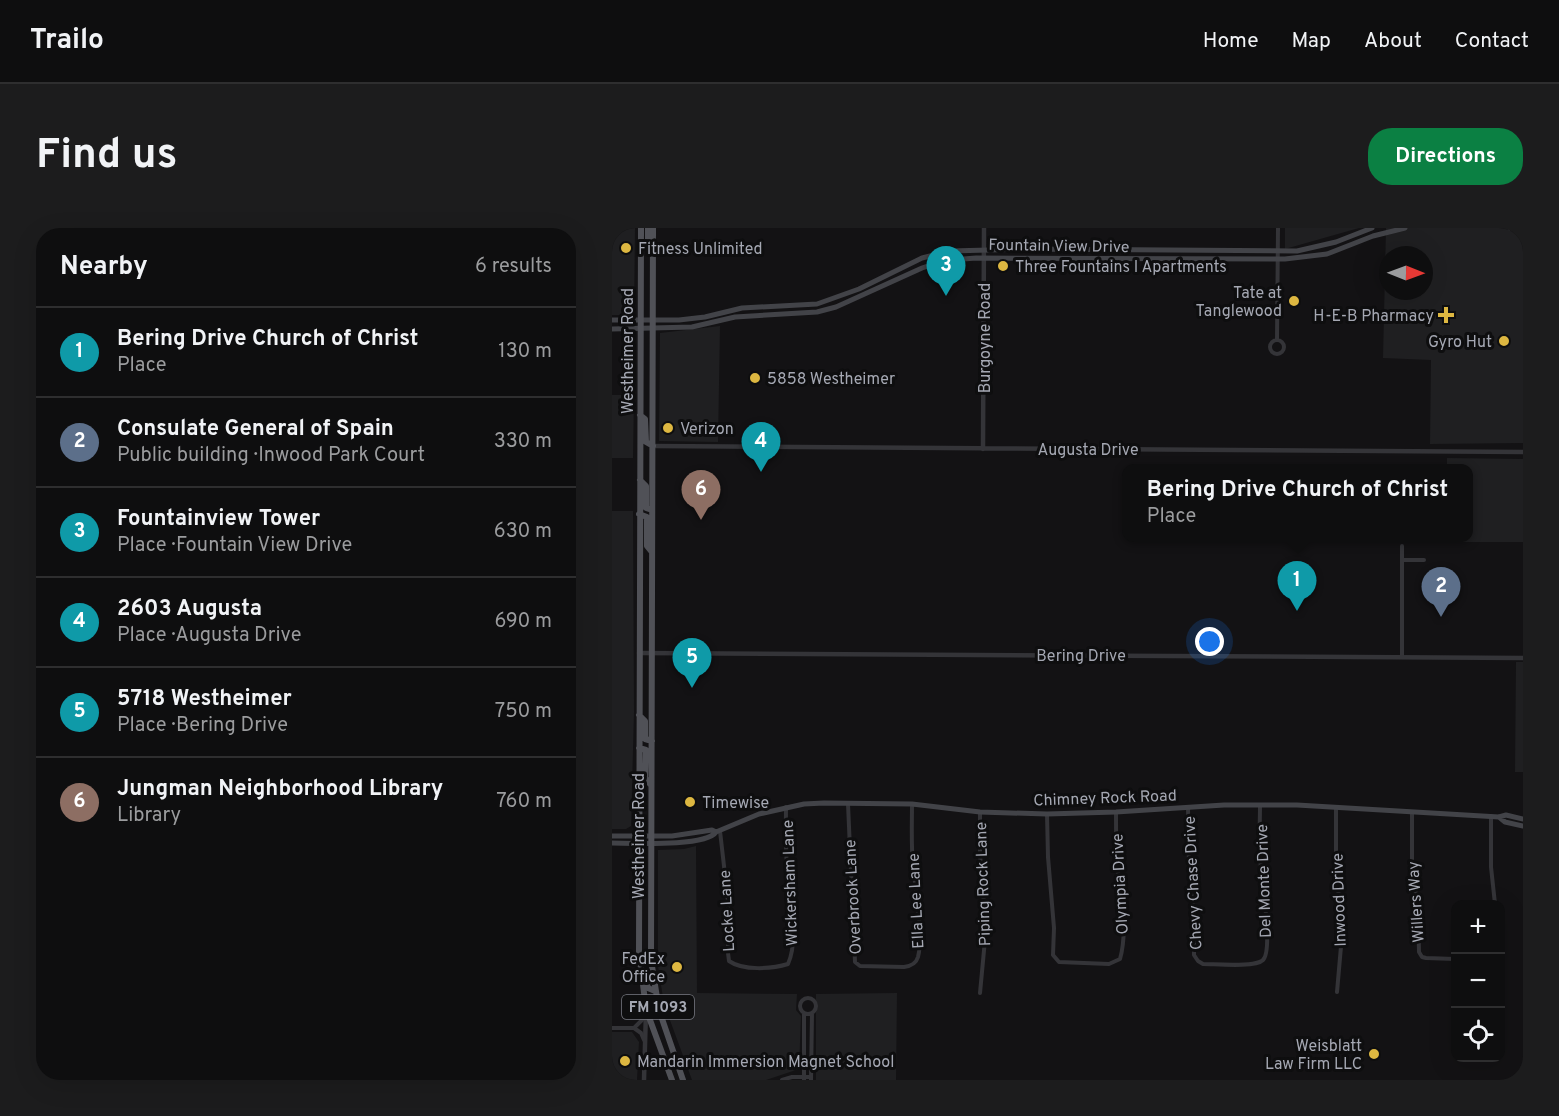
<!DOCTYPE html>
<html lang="en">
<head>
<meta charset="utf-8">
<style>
	body { margin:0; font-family:Overpass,sans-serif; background:#1c1c1d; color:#f1f3f6 }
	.controls { position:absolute; right:18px; bottom:18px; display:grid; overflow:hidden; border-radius:12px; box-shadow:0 6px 24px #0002 }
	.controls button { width:54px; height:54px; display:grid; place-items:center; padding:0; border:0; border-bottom:2px solid #2e2e2f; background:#0e0e0f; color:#f1f3f6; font:30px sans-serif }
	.compass { position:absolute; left:767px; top:18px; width:54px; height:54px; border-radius:50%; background:#0e0e0f; box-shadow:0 6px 24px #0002; rotate:91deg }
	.you { position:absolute; left:598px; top:414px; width:21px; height:21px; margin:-15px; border:4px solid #fff; border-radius:50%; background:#1a73e8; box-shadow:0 0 0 9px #1a73e833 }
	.badge { display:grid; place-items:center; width:39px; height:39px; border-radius:50%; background:#0b8043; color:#fff; font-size:20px; font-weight:700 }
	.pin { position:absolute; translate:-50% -50px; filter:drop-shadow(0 2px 3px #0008) }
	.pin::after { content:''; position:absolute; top:32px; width:21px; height:18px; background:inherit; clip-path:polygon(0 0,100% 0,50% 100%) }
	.popup { position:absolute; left:510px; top:236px; width:351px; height:78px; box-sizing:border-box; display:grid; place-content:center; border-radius:12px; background:#0e0e0f; filter:drop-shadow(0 2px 4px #0005); font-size:20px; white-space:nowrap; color:#9b9c9e }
	.popup b { font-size:22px; color:#f1f3f6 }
	.popup::after { content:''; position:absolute; left:50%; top:100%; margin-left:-12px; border:12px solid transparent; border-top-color:#0e0e0f }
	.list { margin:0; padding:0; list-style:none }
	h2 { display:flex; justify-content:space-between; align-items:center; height:78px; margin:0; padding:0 24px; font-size:26px }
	h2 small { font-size:20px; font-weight:400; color:#9b9c9e }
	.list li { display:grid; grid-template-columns:39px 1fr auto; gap:18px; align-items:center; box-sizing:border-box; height:90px; padding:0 24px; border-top:2px solid #2e2e2f }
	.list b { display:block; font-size:22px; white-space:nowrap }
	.list p { margin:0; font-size:20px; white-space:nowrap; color:#9b9c9e }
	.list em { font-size:20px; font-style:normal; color:#9b9c9e }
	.icon { flex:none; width:33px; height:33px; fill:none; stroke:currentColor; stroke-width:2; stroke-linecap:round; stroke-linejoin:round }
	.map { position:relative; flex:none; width:911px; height:852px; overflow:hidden; border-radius:24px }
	header { display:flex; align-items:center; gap:36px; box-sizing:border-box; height:84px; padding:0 30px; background:#0e0e0f; border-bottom:2px solid #2e2e2f }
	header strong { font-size:28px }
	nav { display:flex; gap:33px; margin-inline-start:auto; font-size:21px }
	.intro { display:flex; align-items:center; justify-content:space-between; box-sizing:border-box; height:144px; padding:0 36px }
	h1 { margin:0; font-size:42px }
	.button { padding:15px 27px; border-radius:24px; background:#0b8043; color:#fff; font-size:21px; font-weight:700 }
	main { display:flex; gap:36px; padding:0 36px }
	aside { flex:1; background:#0e0e0f; border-radius:24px; box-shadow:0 6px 24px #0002 }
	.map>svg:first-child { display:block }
</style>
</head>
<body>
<header>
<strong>Trailo</strong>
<nav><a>Home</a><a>Map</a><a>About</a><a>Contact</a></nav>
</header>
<div class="intro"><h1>Find us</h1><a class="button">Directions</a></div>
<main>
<aside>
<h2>Nearby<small>6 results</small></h2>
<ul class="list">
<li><span class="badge" style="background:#0f9aa8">1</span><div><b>Bering Drive Church of Christ</b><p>Place</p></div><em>130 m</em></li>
<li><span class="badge" style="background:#5c6f8a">2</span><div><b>Consulate General of Spain</b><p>Public building · Inwood Park Court</p></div><em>330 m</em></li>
<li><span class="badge" style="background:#0f9aa8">3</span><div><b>Fountainview Tower</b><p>Place · Fountain View Drive</p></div><em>630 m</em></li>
<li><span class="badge" style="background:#0f9aa8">4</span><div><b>2603 Augusta</b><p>Place · Augusta Drive</p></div><em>690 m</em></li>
<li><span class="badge" style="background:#0f9aa8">5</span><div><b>5718 Westheimer</b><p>Place · Bering Drive</p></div><em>750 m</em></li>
<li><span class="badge" style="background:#8d6e63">6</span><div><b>Jungman Neighborhood Library</b><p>Library</p></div><em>760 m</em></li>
</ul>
</aside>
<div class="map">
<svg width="911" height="852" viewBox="0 0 911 852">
	<rect width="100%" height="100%" fill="#131214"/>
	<path fill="#1f1f21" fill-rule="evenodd" d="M 0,0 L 23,0 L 22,87 L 0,87 Z
		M 673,0 L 747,0 L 673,21 Z
		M 774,0 L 911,0 L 911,215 L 818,216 L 819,132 L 771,130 ZM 776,27 L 812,27 L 812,63 L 776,63 Z
		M 108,98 L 106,214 L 47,213 L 48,105 Z
		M 0,167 L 22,167 L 21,230 L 0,230 Z
		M 835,230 L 911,231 L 911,314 L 835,314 L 835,310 L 856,310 L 856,240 L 835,240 Z
		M 0,283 L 21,283 L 22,484 L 19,598 L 14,601 L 0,601 Z
		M 904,434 L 911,434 L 911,544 L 903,544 Z
		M 84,618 L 85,765 L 185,766 L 184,782 L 189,788 L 187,841 L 154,852 L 80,852 L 52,776 L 46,738 L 46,622 L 72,621 Z
		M 285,765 L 284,852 L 204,852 L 204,766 Z
		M 0,804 L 20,804 L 27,814 L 25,852 L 0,852 Z"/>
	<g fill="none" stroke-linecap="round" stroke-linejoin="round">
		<path stroke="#343438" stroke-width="4" d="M 665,112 L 666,0
			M658 119a7 7 0 1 1 14 0a7 7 0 1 1-14 0Z
			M 790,332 L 812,332
			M 790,429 L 790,318
			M 236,576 L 243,734 L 248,738 L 292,739 C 299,738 304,736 306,729 C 312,706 303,661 301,637 C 299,617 300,596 300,576
			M 576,579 L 577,640 L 582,692 L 582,727 L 586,733 L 591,736 C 603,736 643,740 651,732 C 662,721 648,645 648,627 C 647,610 648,593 648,577
			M 724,579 L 724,635 L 730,707 L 725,764
			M 368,584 L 368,627 L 374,701 L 368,765
			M 800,585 L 800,638 L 806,682 L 807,724 L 810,729 L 814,730 L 843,731
			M 435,586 L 436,629 L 442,700 L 441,727 L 447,734 L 497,736 L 508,731 C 517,699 507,664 505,632 C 504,616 504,600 504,584
			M 879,588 L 879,639 L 883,676
			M 108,603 L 116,673 L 116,725 L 117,733 C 131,743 160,741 176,736 C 188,710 176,664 175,636 C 173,617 174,598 174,579
			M188 778a8 8 0 1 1 16 0a8 8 0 1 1-16 0Z
			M 0,800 L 22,800 L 32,790
			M 22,800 L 29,805 L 32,812
			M 170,852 L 180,849 L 199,849
			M 192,852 L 192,785
			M 199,852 L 200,785"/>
		<path stroke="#343438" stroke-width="4.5" d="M 41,218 L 911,224
			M 371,221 L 372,0
			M 27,425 L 911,430
			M 32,852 L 34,783"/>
		<path stroke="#424348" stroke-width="5" d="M 898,0 L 911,0
			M 0,92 L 67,92 L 93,89 L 130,80 L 205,76 L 247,61 L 310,30 L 338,23 L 418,21 L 685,23 L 724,14 L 760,0
			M 0,101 L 80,99 L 123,89 L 205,84 L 224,79 L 310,40 C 328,33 346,31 364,30 L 673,31 L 715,26 L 761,8 L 793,0
			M 887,589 L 893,594 L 911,598
			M 0,608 L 60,608 L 100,602 L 104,604
			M 0,615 C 19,615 94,619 104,604 L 147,586 L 192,576 L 212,575 L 300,576 L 368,584 L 435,586 L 504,584 L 612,577 L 685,577 L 887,589 L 894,587 L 911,591"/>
		<path stroke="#505157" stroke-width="6" d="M 29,0 L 27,724 L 34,781 L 60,852
			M 36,0 L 36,19 L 39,26
			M 41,0 L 39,732 L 47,782 L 71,852
			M 28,187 L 33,191 L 34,214 L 41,218
			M 28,252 L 34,258 L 34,280 L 40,282
			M 27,286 L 35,289 L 35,318 L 39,323
			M 27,487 L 33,493 L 33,511 L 40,513
			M 27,520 L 34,522 L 33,550 L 39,557
			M 32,747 L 36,760 L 43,763"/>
	</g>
	<g fill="#ddb741" stroke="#0e0e0f" stroke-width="2">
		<circle cx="14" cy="20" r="6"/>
		<circle cx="391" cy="38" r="6"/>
		<circle cx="682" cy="73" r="6"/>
		<path d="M831 78h6v6h6v6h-6v6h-6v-6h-6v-6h6z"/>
		<circle cx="892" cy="113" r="6"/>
		<circle cx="143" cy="150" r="6"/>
		<circle cx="56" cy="200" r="6"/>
		<circle cx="78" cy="574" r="6"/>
		<circle cx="65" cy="739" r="6"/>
		<circle cx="762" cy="826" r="6"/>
		<circle cx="13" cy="833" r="6"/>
	</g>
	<g text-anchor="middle" stroke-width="6" stroke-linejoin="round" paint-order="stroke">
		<rect fill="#0e0e0f" stroke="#787a82" stroke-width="1.5" x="10" y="767" width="72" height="24" rx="4.5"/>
		<g font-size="15" font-weight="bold" fill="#a5a8b3">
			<text x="46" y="784">FM 1093</text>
		</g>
		<g font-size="16" fill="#a5a8b3" stroke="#0e0e0f">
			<text transform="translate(447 17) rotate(1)" y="6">Fountain View Drive</text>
			<text transform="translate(372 110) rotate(-90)" y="6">Burgoyne Road</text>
			<text transform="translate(15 123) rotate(-90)" y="6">Westheimer Road</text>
			<text x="476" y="227">Augusta Drive</text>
			<text x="469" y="433">Bering Drive</text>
			<text transform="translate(493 569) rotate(-2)" y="6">Chimney Rock Road</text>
			<text transform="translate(26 608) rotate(-90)" y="6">Westheimer Road</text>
			<text transform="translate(651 653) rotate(-92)" y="6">Del Monte Drive</text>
			<text transform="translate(177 655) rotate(-92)" y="6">Wickersham Lane</text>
			<text transform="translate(580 655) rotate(-93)" y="6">Chevy Chase Drive</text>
			<text transform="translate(370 656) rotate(-92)" y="6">Piping Rock Lane</text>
			<text transform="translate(507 656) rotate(-93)" y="6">Olympia Drive</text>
			<text transform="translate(240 669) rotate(-93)" y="6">Overbrook Lane</text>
			<text transform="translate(726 672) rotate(-92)" y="6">Inwood Drive</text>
			<text transform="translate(303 673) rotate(-93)" y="6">Ella Lee Lane</text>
			<text transform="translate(803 674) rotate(-94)" y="6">Willers Way</text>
			<text transform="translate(114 683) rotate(-93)" y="6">Locke Lane</text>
		</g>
		<g font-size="16" fill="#a5a8b3" stroke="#0e0e0f" text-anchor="start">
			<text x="26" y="26">Fitness Unlimited</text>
			<text x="403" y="44">Three Fountains I Apartments</text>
			<text x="670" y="70" text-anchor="end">Tate at<tspan x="670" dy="18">Tanglewood</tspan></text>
			<text x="822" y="93" text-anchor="end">H-E-B Pharmacy</text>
			<text x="880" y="119" text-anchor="end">Gyro Hut</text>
			<text x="155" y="156">5858 Westheimer</text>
			<text x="68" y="206">Verizon</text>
			<text x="90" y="580">Timewise</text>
			<text x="53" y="736" text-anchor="end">FedEx<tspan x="53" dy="18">Office</tspan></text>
			<text x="750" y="823" text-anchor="end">Weisblatt<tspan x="750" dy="18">Law Firm LLC</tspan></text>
			<text x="25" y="839">Mandarin Immersion Magnet School</text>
		</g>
	</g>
</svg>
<div class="controls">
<button>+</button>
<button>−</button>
<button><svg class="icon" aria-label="locate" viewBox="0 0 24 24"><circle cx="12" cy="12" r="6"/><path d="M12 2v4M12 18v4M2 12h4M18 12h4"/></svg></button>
</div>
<svg class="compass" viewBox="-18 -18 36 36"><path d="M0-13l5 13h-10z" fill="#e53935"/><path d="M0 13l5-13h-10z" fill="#9b9c9e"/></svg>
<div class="you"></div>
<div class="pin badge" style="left:685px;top:383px;background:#0f9aa8">1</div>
<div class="popup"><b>Bering Drive Church of Christ</b>Place</div>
<div class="pin badge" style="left:829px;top:389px;background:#5c6f8a">2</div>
<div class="pin badge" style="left:334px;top:68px;background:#0f9aa8">3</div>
<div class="pin badge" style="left:149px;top:244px;background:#0f9aa8">4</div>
<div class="pin badge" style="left:80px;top:460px;background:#0f9aa8">5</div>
<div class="pin badge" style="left:89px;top:292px;background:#8d6e63">6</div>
</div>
</main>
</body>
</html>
